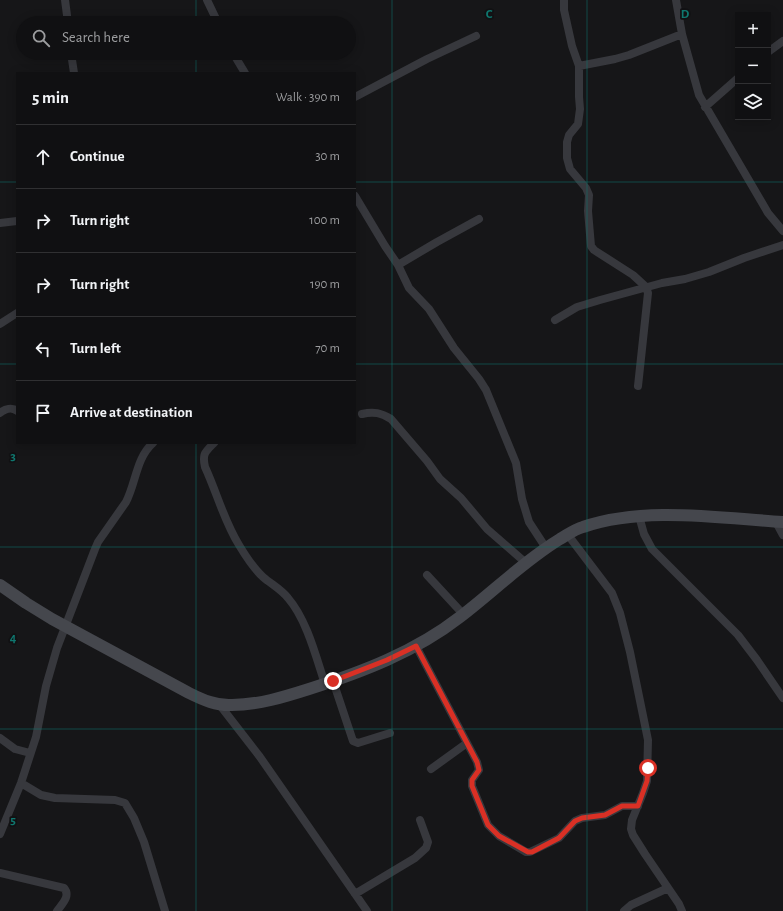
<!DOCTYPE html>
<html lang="en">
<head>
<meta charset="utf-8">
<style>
	body { margin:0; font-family:"Alegreya Sans",sans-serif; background:#19191b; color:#f1f3f6 }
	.controls { position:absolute; right:12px; top:12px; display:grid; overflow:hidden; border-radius:0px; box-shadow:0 2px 10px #0003 }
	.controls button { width:36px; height:36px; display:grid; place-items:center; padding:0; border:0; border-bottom:1px solid #303032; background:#101012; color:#f1f3f6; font:20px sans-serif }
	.stop { position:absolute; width:12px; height:12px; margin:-9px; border:3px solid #d93025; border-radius:50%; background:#fff }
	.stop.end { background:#d93025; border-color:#fff; box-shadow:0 1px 4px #0008 }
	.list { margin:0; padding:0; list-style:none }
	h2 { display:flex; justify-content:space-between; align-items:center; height:52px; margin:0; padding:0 16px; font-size:17px }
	h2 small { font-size:13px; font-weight:400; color:#9c9d9f }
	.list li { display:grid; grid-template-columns:26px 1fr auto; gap:12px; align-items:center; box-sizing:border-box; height:64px; padding:0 16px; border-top:1px solid #303032 }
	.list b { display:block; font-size:15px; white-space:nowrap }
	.list em { font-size:13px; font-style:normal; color:#9c9d9f }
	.icon { flex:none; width:22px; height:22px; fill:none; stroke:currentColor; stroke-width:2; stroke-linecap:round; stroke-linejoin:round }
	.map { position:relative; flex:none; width:783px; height:911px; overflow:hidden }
	.search { position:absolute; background:#101012; box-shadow:0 2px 10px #0003; left:16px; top:16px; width:340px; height:44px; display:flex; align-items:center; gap:10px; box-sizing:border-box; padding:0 14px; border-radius:22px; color:#9c9d9f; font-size:15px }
	.panel { position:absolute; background:#101012; box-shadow:0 2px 10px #0003; left:16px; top:72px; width:340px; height:372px; border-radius:0px }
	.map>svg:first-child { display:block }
</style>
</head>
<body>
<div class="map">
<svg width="783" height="911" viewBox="0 0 783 911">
	<rect width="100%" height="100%" fill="#161618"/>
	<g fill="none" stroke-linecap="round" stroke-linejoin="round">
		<path stroke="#37383d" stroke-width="8" d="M 65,0 L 68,23
			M 207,0 L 218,23
			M 564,0 L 564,10 L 572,46 L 579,66 L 579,97 L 580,109 L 578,124 L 569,135 L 567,142 L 567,158 L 570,169 L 586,188 L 589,195 L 588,211 L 591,246 L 594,250 L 633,275 L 646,287 L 648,293 L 638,386
			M 676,0 L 682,34 L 699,95 L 768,213 L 783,231
			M 768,52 L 783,41
			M 71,53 L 74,73
			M 233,53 L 245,73
			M 579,66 L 615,59 L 629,55 L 682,34
			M 355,97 L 427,59 L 476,36
			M 705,107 L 738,78
			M 355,196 L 385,246 L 398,265 L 409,288 L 429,309 L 454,348 L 479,379 L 486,390 L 516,463 L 522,499 L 529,522 L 546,548
			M 0,223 L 17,221
			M 398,265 L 437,242 L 479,219
			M 555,320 L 577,307 L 600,300 L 662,283 L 685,279 L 709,272 L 744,258 L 783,245
			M 0,324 L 17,313
			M 0,413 C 5,409 12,407 17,411
			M 362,414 C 374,411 381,413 391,419 L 427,461 L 440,479 L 461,498 L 487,529 L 526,563
			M 214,443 C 205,452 202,454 205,467 C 217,493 224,521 239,545 C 245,555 254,569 263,577 C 271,584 281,589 288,598 C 307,620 316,657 325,684
			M 639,516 L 644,534 L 652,549 L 738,635 L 757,660 L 783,698
			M 776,522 L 783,535
			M 568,535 L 612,593 L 620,613 L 630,652 L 648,740 L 647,781 L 643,793 L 632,820 L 631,829 L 633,835 L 645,854 L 679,904 L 682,911
			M 427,575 L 463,614
			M 416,646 L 477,762 L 479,770 L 472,780 L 472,786 L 488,825 L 499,836 L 526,852 L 530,852 L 559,838 L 575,821 L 582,818 L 605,815 L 622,806 L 638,806
			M 333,681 L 353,741 L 358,743 L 390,733
			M 219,704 L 260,757 L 367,911
			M 0,738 L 15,749 L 30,753
			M 431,769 L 467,743
			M 21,783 L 41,795 L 55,798 L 115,800 L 125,803 L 134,818 L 144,842 L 165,911
			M 0,834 L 21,783 L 36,737 L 46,686 L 57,648 L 95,549 L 98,542 L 126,502 C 136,483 136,458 153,443
			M 0,873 L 64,888 C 71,896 62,904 57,911
			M 355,894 L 415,858 L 426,848 L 428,842 L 420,820
			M 624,911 L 631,905 L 668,888"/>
		<path stroke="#45474d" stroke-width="12" d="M 0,585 L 26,603 L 52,619 L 189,693 C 203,700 217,706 232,705 C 258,705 284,697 309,689 C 362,672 415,652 460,617 C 494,591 524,561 560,539 C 567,535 575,529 583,527 C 644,506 719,518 783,522"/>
	</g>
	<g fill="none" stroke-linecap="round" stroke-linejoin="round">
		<path stroke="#d93025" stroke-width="5" d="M 333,681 L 387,660 L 416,646 L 477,762 L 479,770 L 472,780 L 472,786 L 488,825 L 499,836 L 528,852 L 532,852 L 559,838 L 575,821 L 582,818 L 605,815 L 622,806 L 638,806 L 647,781 L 648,768"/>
	</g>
	<path fill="none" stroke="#0f766e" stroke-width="1" stroke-opacity="0.55" d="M 196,0 L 196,23M 392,0 L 392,911M 587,0 L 587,911M 196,53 L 196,73M 0,182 L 17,182M 355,182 L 783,182M 0,364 L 17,364M 355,364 L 783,364M 196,443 L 196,911M 0,547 L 783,547M 0,729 L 783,729"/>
	<g font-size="13" text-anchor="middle" font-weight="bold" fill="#0f766e" stroke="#111113" stroke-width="3.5" stroke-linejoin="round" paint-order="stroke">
		<text x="489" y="18">C</text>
		<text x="685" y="18">D</text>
		<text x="13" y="460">3</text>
		<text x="13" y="642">4</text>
		<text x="13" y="824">5</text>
	</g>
</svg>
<div class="controls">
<button>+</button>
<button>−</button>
<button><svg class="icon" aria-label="layers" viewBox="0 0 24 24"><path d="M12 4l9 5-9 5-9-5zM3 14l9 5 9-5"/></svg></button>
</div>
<div class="stop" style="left:648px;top:768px"></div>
<div class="stop end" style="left:333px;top:681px"></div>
<div class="search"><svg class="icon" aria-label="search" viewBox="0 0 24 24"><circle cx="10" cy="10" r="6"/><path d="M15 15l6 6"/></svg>Search here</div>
<section class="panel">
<h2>5 min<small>Walk · 390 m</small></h2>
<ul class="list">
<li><svg class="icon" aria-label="ahead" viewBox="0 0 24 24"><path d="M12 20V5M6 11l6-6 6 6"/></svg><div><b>Continue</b></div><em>30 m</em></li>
<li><svg class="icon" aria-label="right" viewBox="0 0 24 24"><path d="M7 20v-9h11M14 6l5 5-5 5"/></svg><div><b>Turn right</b></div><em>100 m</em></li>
<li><svg class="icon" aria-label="right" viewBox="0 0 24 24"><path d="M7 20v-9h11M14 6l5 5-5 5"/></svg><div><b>Turn right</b></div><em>190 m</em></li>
<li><svg class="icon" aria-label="left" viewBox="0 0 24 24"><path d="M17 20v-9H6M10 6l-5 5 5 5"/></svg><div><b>Turn left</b></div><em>70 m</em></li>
<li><svg class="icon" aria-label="arrive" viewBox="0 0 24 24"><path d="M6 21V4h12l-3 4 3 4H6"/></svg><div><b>Arrive at destination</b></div></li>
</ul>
</section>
</div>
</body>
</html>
